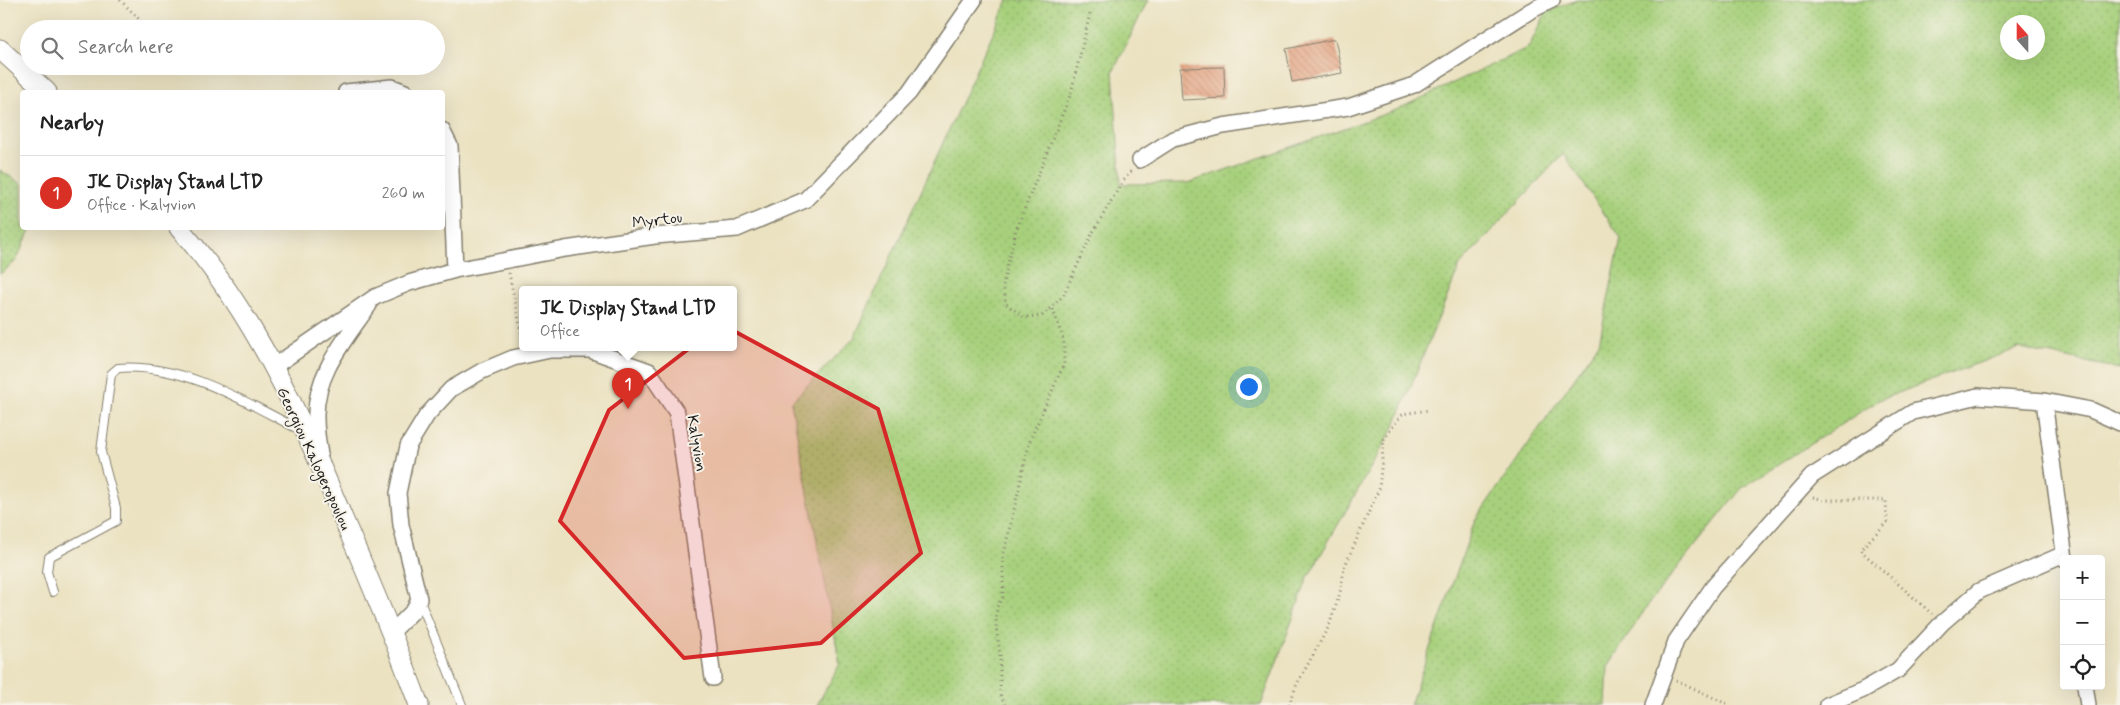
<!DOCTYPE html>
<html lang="en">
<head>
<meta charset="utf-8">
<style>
	body { margin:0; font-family:Mynerve,sans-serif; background:#f6f6f6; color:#222 }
	.controls { position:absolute; right:15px; bottom:15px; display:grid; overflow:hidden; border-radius:5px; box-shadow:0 5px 20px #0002 }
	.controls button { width:45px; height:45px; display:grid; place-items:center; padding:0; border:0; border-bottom:1px solid #e0e0e0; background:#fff; color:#222; font:25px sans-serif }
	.compass { position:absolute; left:2000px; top:15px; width:45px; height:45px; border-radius:50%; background:#fff; box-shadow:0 5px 20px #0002; rotate:339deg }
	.you { position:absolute; left:1248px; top:386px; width:18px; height:18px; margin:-12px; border:4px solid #fff; border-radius:50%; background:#1a73e8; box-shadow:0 0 0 8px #1a73e833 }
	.badge { display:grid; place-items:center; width:32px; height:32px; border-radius:50%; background:#d93025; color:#fff; font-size:16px; font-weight:700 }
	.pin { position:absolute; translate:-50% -41px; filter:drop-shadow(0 1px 2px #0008) }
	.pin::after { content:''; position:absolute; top:26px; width:18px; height:15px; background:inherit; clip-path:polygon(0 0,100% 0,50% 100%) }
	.popup { position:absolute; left:519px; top:286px; width:218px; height:65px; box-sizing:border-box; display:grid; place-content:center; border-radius:5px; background:#fff; filter:drop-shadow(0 1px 4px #0005); font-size:16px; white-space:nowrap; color:#767676 }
	.popup b { font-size:19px; color:#222 }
	.popup::after { content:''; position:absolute; left:50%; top:100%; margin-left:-10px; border:10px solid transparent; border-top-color:#fff }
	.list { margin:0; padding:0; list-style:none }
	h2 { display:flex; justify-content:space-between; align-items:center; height:65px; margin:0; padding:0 20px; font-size:21px }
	h2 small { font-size:16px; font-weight:400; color:#767676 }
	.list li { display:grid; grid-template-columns:32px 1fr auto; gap:15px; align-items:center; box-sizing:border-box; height:75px; padding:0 20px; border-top:1px solid #e0e0e0 }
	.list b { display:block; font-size:19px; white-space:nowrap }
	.list p { margin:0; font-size:16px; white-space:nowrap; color:#767676 }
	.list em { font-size:16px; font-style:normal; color:#767676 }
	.icon { flex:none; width:28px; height:28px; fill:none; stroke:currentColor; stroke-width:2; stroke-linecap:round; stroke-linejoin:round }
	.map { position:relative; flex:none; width:2120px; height:705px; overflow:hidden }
	.search { position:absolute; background:#fff; box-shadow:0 5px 20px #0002; left:20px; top:20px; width:425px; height:55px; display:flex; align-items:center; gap:12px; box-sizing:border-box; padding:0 18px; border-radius:28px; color:#767676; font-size:19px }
	.panel { position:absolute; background:#fff; box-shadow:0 5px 20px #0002; left:20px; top:90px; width:425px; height:140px; border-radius:5px }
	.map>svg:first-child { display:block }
</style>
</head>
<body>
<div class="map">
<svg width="2120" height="705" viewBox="0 0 2120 705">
	<defs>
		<pattern id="grass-dots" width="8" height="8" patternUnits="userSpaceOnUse" patternTransform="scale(1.25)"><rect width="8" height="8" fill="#a7d07c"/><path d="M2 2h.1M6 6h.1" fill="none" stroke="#8fb26b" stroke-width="1.8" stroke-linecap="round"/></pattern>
		<pattern id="building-back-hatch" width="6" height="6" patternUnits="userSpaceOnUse" patternTransform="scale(1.25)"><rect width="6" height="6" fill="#e39b77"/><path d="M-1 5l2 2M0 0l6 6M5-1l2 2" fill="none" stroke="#b77e61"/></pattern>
	</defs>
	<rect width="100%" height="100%" fill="#f7f3e8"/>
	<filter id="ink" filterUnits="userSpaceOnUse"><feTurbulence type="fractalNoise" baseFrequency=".02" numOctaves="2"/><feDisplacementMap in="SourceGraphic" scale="10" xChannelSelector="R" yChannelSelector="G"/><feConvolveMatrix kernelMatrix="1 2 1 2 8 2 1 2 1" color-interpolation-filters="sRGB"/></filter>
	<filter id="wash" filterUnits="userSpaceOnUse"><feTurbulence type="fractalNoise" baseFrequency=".0096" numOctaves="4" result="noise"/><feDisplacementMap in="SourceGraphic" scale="20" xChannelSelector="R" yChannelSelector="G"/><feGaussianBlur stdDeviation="1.12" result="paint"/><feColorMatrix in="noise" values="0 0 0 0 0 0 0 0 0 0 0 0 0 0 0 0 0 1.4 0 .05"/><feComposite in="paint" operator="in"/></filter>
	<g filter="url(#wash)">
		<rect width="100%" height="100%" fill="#ebe2c1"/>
		<path fill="url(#grass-dots)" stroke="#62764c" fill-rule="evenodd" d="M 1008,0 L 1148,0 L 1113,72 L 1121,184 L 1188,183 L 1396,110 L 1529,47 L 1546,12 L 1577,0 L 2120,0 L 2120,369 L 2019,348 L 1879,400 L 1742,488 L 1650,602 L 1608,666 L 1606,705 L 1410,705 L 1475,520 L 1599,343 L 1621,238 L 1563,154 L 1460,265 L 1395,425 L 1308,577 L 1261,705 L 817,705 L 840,664 L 791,402 L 854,338 ZM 2008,22 L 2038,22 L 2038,52 L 2008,52 Z
			M 0,170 L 22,184 L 22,228 L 31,228 L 16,261 L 0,274 Z"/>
		<g id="blocks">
			<path fill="url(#building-back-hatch)" d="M 1335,39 L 1342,73 L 1292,82 L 1286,49 Z
				M 1224,67 L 1225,98 L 1182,100 L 1180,68 Z"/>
		</g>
	</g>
	<g filter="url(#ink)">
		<use href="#blocks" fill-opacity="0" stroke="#847f6e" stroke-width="1"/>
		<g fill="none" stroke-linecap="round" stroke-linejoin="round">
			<g stroke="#847f6e" stroke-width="10">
				<path id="service" d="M 53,592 L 47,572 L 49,557 L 116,521 L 116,508 L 101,452 L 111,374 L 118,368 C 183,363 244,401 300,430
					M 420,601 L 462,705"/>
			</g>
			<g stroke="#847f6e" stroke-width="18">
				<path id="minor" d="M 346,92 L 392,87 L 405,92
					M 442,130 L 450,146 L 455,270
					M 1140,160 L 1173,139 L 1223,126 L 1348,107 L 1414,85 L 1530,11 L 1552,0
					M 273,367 L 375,297 L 409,283 L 455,270 L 565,249 L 655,236 L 737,229 L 805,200 L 909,93 L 974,0
					M 2044,401 L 2065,559
					M 320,455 C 318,443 316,431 316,419 C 314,374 346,339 369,305
					M 392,632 L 414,610 L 419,599 L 401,525 L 398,493 L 408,446 L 427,415 L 451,389 L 482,371 L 513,358 L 550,350 L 590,350 L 649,371 L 677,413 L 713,678
					M 2085,686 L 2088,705
					M 1653,705 L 1676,641 L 1713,587 L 1812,476 L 1913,412 L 1978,396 L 2044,401 L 2091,410 L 2120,423
					M 1827,705 L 1863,690 L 1898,670 L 1942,623 L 1979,591 L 2064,554"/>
			</g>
			<g stroke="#847f6e" stroke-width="21">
				<path id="tertiary" d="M 0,49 L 47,92
					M 179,228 C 254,312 302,419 345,523 C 371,583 396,643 419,705"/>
			</g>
			<path stroke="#847f6e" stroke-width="3" stroke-dasharray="1 4" stroke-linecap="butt" d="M 120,0 L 149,29
				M 1090,14 L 1071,93 L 1016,230 L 1003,284 L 1006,304 L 1024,317 L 1042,316 L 1063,296 L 1092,234 L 1121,184 L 1131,171
				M 509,273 L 523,340
				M 1813,497 L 1825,500 L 1886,500 L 1887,522 L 1860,550 L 1932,614
				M 1676,680 L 1729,705
				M 1005,705 L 1000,694 L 1000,653 L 996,627 L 997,607 L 1003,597 L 1003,557 L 1030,440 L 1064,364 L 1064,341 L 1052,307
				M 1289,705 L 1297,684 L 1329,626 L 1340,593 L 1344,568 L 1379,489 L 1384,439 L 1402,414 L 1429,410"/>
			<use href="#service" stroke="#fff" stroke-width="8"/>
			<use href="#minor" stroke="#fff" stroke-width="15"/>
			<use href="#tertiary" stroke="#fff" stroke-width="19"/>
		</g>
	</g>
	<path fill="#d62828" fill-opacity="0.2" stroke="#d62828" stroke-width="4" stroke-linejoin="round" d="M 721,324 L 878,409 L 921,553 L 821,643 L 684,658 L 560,521 L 609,410 Z"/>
	<g text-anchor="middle" stroke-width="4" stroke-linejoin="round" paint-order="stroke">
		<g font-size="16" fill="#1c1c1c" stroke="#f7f3e8">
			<text transform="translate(657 219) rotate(-7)" y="6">Myrtou</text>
			<text transform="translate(698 443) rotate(81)" y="6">Kalyvion</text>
			<text transform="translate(315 458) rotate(65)" y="6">Georgiou Kalogeropoulou</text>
		</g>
	</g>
</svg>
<div class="controls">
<button>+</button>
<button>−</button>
<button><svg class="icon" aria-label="locate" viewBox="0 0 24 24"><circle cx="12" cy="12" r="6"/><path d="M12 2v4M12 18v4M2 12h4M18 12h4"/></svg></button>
</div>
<svg class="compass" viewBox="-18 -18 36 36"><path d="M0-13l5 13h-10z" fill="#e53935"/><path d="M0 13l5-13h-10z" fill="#767676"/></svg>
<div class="you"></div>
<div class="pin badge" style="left:628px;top:409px">1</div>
<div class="popup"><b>JK Display Stand LTD</b>Office</div>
<div class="search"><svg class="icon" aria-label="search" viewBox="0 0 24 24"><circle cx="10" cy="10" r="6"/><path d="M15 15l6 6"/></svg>Search here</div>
<section class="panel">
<h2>Nearby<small></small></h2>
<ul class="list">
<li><span class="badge">1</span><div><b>JK Display Stand LTD</b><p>Office · Kalyvion</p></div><em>260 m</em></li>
</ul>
</section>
</div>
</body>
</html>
